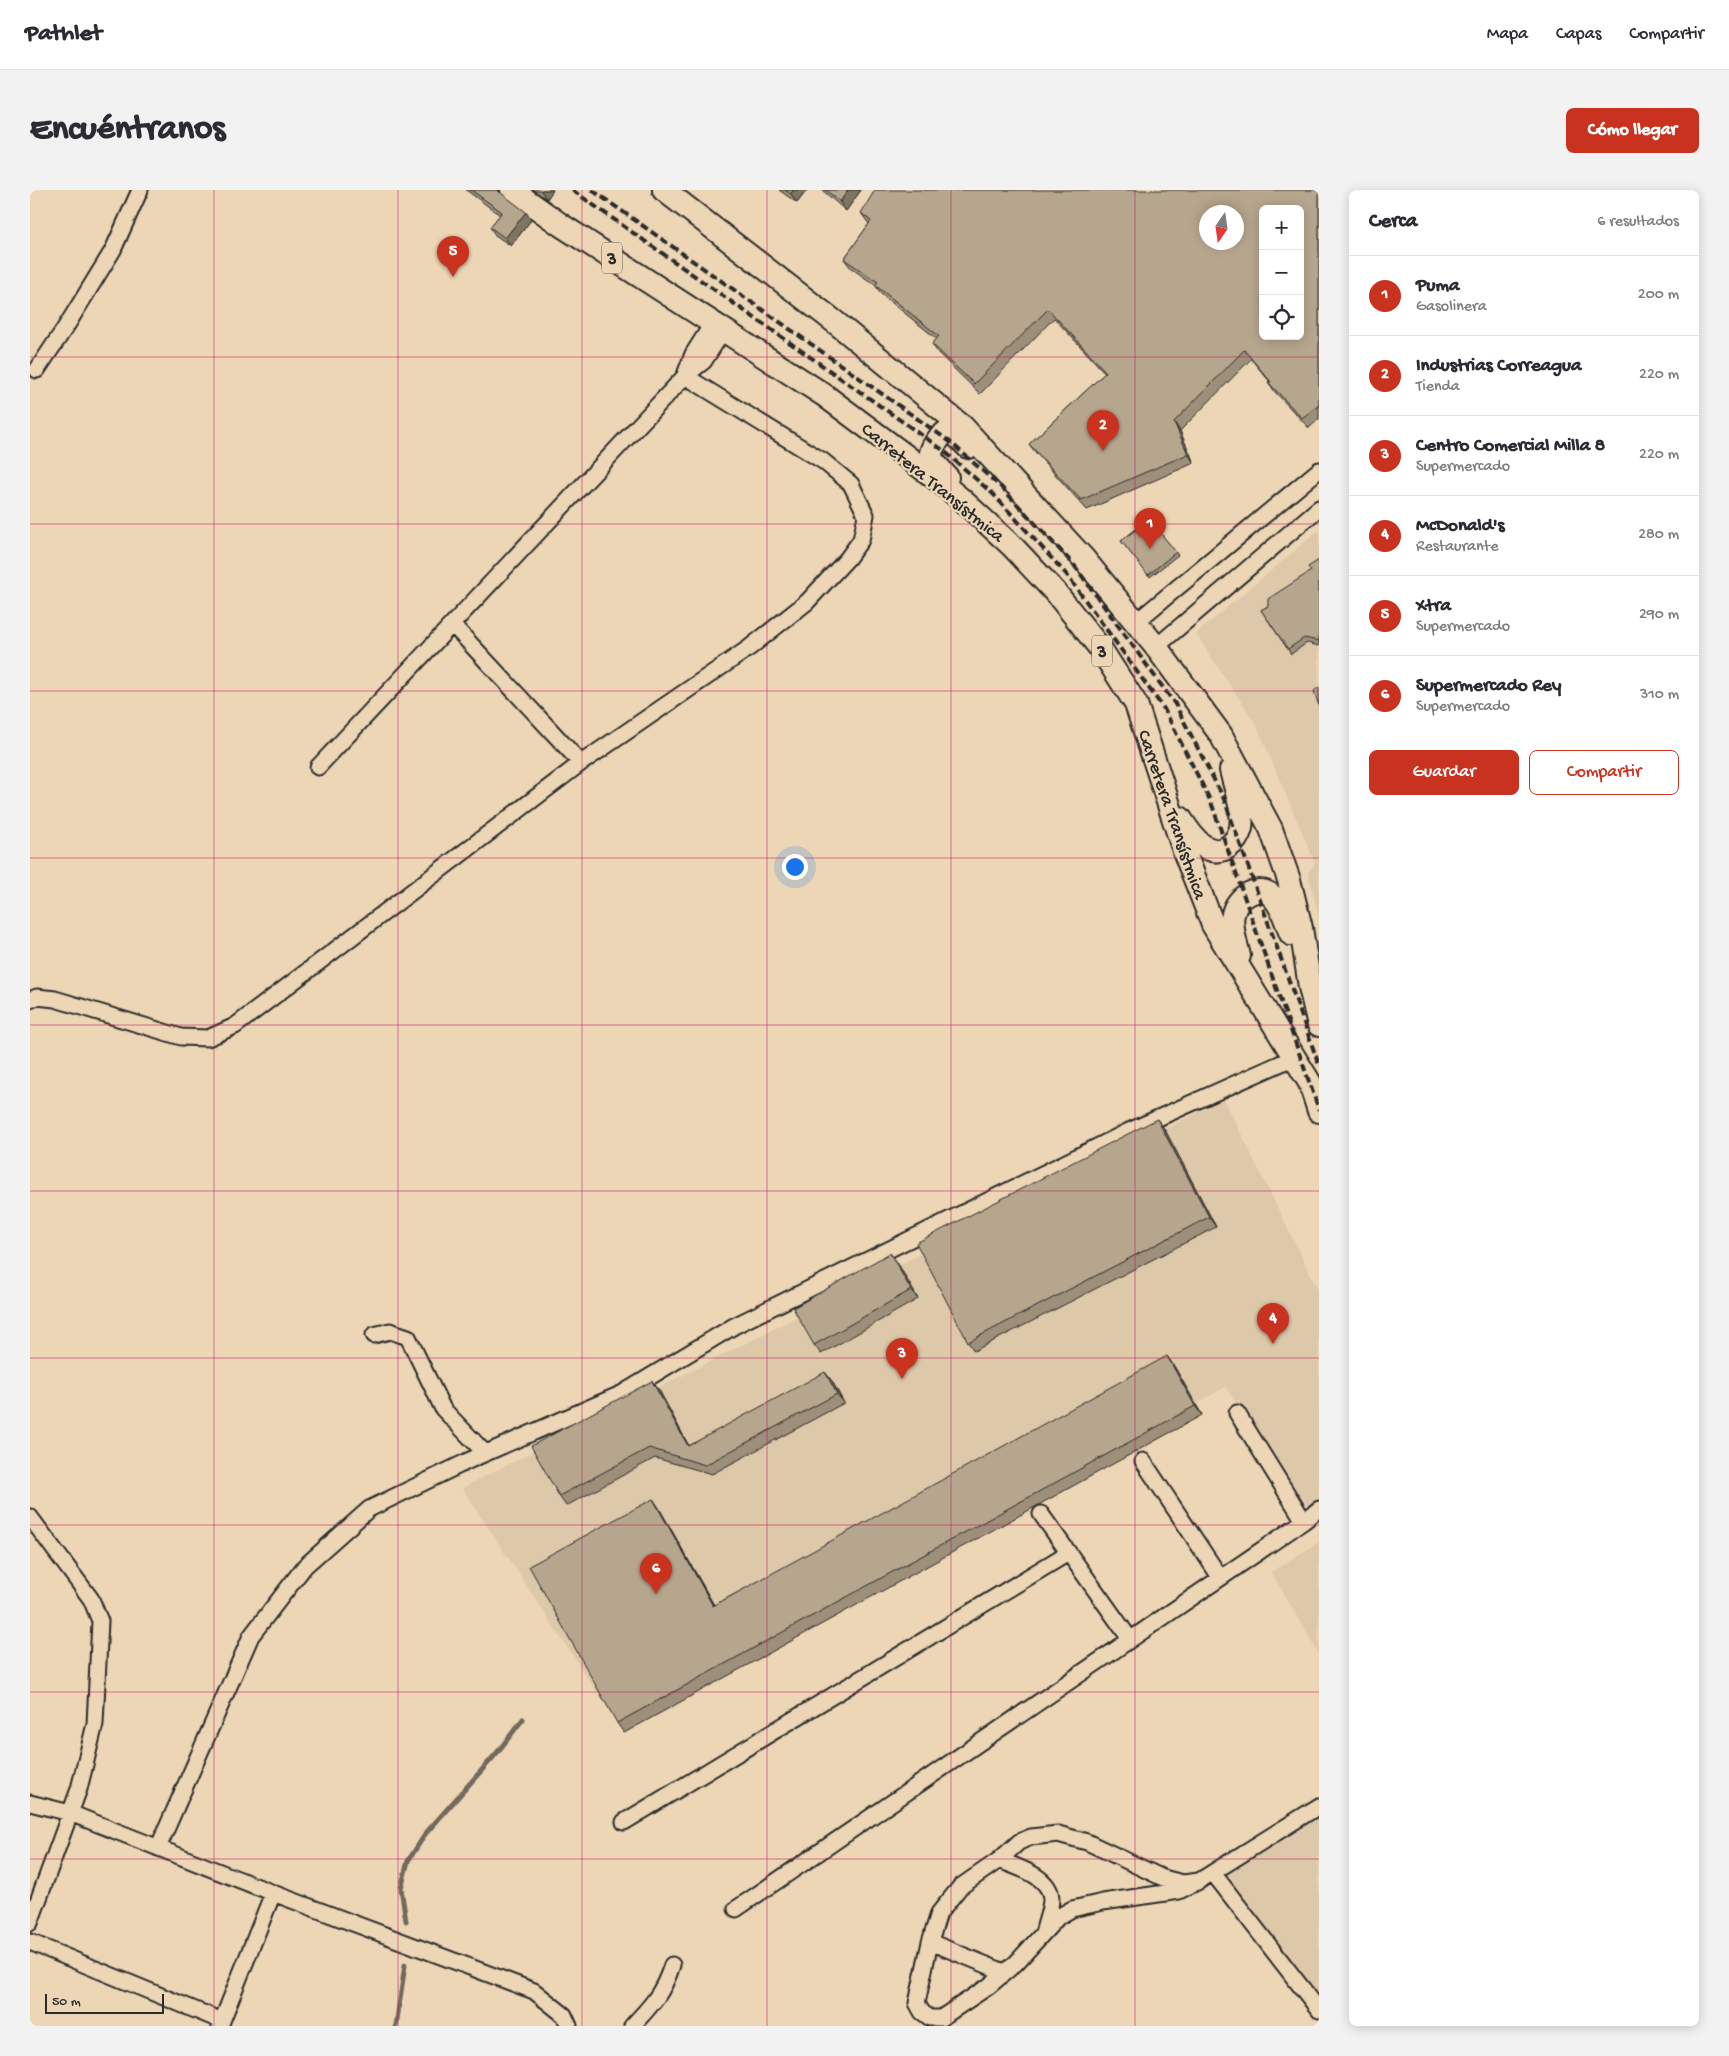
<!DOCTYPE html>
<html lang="es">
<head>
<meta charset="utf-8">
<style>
	body { margin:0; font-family:"Gochi Hand",sans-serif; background:#f2f2f3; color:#2b2b33 }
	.controls { position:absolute; right:15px; top:15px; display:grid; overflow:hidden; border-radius:8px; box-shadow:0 2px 12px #0003 }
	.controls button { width:45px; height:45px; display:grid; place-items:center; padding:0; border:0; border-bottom:1px solid #e1e1e2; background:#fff; color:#2b2b33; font:25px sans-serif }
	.compass { position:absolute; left:1169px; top:15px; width:45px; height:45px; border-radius:50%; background:#fff; box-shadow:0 2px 12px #0003; rotate:193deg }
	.scale { position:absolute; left:15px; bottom:12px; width:119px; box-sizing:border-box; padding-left:5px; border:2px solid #2b2b2b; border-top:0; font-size:14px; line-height:18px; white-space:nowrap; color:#2b2b2b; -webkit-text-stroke:4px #edd6b5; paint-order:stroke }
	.you { position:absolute; left:764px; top:676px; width:18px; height:18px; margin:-12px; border:4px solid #fff; border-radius:50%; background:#1a73e8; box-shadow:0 0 0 8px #1a73e833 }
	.badge { display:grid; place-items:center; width:32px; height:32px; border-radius:50%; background:#c8321e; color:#fff; font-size:16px; font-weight:700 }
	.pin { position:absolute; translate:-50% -41px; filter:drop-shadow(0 1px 2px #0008) }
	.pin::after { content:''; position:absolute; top:26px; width:18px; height:15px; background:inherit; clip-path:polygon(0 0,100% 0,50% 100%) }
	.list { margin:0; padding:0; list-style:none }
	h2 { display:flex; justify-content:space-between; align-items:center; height:65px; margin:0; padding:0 20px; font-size:21px }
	h2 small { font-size:16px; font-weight:400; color:#7c7c81 }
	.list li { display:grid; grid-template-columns:32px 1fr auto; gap:15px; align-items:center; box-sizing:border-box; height:80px; padding:0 20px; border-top:1px solid #e1e1e2 }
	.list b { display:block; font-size:19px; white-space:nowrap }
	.list p { margin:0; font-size:16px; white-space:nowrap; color:#7c7c81 }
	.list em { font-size:16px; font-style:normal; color:#7c7c81 }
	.actions { display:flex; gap:10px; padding:15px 20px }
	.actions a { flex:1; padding:11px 0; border:1px solid #c8321e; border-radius:8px; text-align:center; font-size:18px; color:#c8321e }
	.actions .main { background:#c8321e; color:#fff }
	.icon { flex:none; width:28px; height:28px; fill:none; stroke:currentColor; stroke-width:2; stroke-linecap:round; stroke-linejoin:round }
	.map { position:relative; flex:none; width:1289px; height:1836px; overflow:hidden; border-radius:8px }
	header { display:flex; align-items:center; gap:30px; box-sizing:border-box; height:70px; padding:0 25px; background:#fff; border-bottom:1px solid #e1e1e2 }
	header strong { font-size:24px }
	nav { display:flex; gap:28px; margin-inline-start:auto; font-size:18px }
	.intro { display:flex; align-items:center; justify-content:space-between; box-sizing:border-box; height:120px; padding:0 30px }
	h1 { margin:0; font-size:35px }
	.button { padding:12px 22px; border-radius:8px; background:#c8321e; color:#fff; font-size:18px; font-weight:700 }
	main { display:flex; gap:30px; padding:0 30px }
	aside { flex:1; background:#fff; border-radius:8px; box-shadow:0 2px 12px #0003 }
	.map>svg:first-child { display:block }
</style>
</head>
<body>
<header>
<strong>Pathlet</strong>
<nav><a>Mapa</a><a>Capas</a><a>Compartir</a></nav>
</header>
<div class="intro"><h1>Encuéntranos</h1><a class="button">Cómo llegar</a></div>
<main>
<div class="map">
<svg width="1289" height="1836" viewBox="0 0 1289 1836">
	<rect width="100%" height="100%" fill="#edd6b5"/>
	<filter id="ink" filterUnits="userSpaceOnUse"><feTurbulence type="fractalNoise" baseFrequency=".02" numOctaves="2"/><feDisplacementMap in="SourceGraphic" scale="10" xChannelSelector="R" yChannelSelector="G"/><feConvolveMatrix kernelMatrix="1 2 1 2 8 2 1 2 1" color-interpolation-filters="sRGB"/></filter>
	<g filter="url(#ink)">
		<path fill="#ddc8a9" d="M 1289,340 L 1289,727 L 1278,683 L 1285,673 L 1226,534 L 1166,444 Z
			M 1194,909 L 1289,1102 L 1289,1333 L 1195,1197 L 594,1543 L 432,1298 Z
			M 1289,1352 L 1289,1464 L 1241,1382 Z
			M 1289,1622 L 1289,1805 L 1195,1683 Z"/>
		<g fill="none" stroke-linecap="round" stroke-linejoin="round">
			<path stroke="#72695d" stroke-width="5" d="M 376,1731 L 371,1698 L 378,1671 L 396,1643 L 466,1564 L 493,1529
				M 366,1836 L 375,1775"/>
			<g stroke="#2b2b2b" stroke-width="19">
				<path id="minor" d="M 7,180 L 37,135 L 83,60 L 110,0
					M 655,185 L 663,164 L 682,134
					M 1106,432 L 1289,280
					M 422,434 L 551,573
					M 1126,457 L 1289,318
					M 288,577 L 655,186 L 674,171 L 693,141
					M 0,810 L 7,807 L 25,809 L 151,847 L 178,848 L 205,836 L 551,573 L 719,458 L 777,412 L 817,369 L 831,350 L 836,325 L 821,294 L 793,271 L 655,186
					M 344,1145 L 360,1141 L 378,1147 L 413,1219 L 455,1263
					M 1207,1223 L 1274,1331
					M 1113,1271 L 1190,1387
					M 1011,1324 L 1100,1449
					M 0,1327 L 61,1409 L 70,1431 L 65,1534 L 49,1599 L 0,1733
					M 0,1613 L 40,1623 L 243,1703 L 504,1801 L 534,1825 L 539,1836
					M 594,1632 L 1038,1363
					M 128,1658 L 221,1446 L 275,1376 L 339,1319 L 440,1270 L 593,1203 L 704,1136 L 1099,941 L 1265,867
					M 969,1670 C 986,1677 1021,1686 1021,1709 C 1021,1719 1016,1731 1014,1740
					M 1183,1683 L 1289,1820
					M 1169,1691 L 1153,1693 L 1133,1688 L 1057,1652 L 1028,1644 L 1001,1647 L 989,1652 L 969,1670 L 930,1697 L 909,1723 L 900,1752 L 887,1813 L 892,1822 L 900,1828 L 911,1828 L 959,1796 L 986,1773 L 1028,1727 L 1042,1719 L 1073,1712 L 1149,1701 L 1169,1691 L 1289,1616
					M 706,1719 L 1274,1331 L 1289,1319
					M 0,1752 L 192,1831
					M 900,1752 L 974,1782
					M 190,1836 L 243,1703
					M 602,1836 C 622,1815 633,1803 642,1775"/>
			</g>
			<g stroke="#2b2b2b" stroke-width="26">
				<path id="primary" d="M 482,0 L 531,35 L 794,205 L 904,287 L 932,310 L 983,357 L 1026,403 L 1070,458 L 1106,514 L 1154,661 L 1183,735 L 1280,893 L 1289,921
					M 634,0 L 805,132 L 933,237 L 1054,369 L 1126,457 L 1191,545 L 1241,639 L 1259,690 L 1271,738 L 1280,797 L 1289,835
					M 917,287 L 901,269 C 899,259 909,246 918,241 L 925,244 L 938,257
					M 1150,628 C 1160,643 1176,670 1198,657 C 1204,653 1209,646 1211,638 C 1214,620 1205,598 1201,580
					M 1209,766 C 1206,753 1200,737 1203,724 C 1207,706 1230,692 1244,708 C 1253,718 1256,732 1261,744"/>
			</g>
			<use href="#minor" stroke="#edd6b5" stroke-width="15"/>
			<use href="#primary" stroke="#edd6b5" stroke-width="22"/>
			<path stroke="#2b2b2b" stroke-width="4" stroke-dasharray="8 4" stroke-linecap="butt" d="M 542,0 L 913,260 L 963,304 L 1037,385 L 1134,519 L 1181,612 L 1289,920
				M 562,0 L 919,251 L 972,298 L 1044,375 L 1145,514 L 1194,609 L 1289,875"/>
		</g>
		<path fill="#9d8f7a" stroke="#2b2b2b" d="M 436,0 L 469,0 L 469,2 L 501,30 L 481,56 L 465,45 L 460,37 L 470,25 Z
			M 503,0 L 523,0 L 517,9 Z
			M 749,0 L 777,0 L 767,13 Z
			M 792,0 L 831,0 L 816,21 Z
			M 1289,0 L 1289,229 L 1279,238 L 1245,202 L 1238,192 L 1240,192 L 1221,169 L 1150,241 L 1164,273 L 1057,320 L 1006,263 L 999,254 L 1075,183 L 1024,128 L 950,204 L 908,163 L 902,154 L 907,149 L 852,105 L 845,95 L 821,78 L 814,69 L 839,34 L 831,23 Z
			M 1119,329 L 1148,365 L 1120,387 L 1091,351 Z
			M 1289,370 L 1289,456 L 1277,453 L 1261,464 L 1231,420 L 1238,416 L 1281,381 Z
			M 1134,938 L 1186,1037 L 944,1161 L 938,1152 Z
			M 867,1072 L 888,1109 L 791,1164 L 784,1155 Z
			M 1144,1176 L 1172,1225 L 594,1543 L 587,1533 L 623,1309 L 629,1318 L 684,1415 Z
			M 622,1191 L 629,1200 L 659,1256 L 802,1191 L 814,1213 L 682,1284 L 625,1268 L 536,1316 L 529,1306 Z"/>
		<path fill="#807463" stroke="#2b2b2b" d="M 512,0 L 523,0 L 517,9 L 511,1 Z
			M 763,0 L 777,0 L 767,13 L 761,4 Z
			M 818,0 L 831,0 L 816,21 L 810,12 Z
			M 496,22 L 501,30 L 481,56 L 475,48 Z
			M 1144,232 L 1150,241 L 1164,273 L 1158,264 Z
			M 1127,929 L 1134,938 L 1186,1037 L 1179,1027 Z
			M 860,1063 L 867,1072 L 888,1109 L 881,1100 Z
			M 1137,1166 L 1144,1176 L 1172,1225 L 1165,1216 Z
			M 795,1182 L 802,1191 L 814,1213 L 807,1204 Z
			M 622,1191 L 629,1200 L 664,1266 L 658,1256 Z
			M 623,1309 L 629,1318 L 689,1425 L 683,1416 Z"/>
		<path fill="#b7a68e" stroke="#2b2b2b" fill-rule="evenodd" d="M 441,0 L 467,0 L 496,22 L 475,48 L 460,37 L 472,22 Z
			M 755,0 L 763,0 L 761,4 Z
			M 796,0 L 818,0 L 810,12 Z
			M 845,0 L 1289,0 L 1289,215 L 1272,228 L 1238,192 L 1241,192 L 1214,160 L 1144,232 L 1158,264 L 1051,310 L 999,254 L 1076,182 L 1018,119 L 944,194 L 902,154 L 909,146 L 845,95 L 848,92 L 814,69 L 841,31 L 831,23 ZM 1233,19 L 1270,19 L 1270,146 L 1233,146 ZM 1176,22 L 1206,22 L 1206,52 L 1176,52 Z
			M 1119,329 L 1146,362 L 1118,385 L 1091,351 Z
			M 1289,370 L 1289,451 L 1274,448 L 1258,459 L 1231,420 L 1238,416 L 1238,409 L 1281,381 L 1278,377 Z
			M 1289,497 L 1289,516 L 1284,501 Z
			M 1127,929 L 1179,1027 L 938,1152 L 886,1053 Z
			M 860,1063 L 881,1100 L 784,1155 L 763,1118 Z
			M 1137,1166 L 1165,1216 L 587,1533 L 499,1376 L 623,1309 L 683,1416 Z
			M 795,1182 L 807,1204 L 675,1275 L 619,1258 L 529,1306 L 501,1256 L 622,1191 L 658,1256 Z"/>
	</g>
	<path fill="none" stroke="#c2185b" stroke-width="1" stroke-opacity="0.55" d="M 184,0 L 184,1836M 368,0 L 368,1836M 552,0 L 552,1836M 737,0 L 737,1836M 921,0 L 921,1836M 1105,0 L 1105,1836M 0,167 L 1289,167M 0,334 L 1289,334M 0,501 L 1289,501M 0,668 L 1289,668M 0,835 L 1289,835M 0,1001 L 1289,1001M 0,1168 L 1289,1168M 0,1335 L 1289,1335M 0,1502 L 1289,1502M 0,1669 L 1289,1669"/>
	<g text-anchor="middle" stroke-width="4.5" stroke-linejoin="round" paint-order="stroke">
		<g fill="#edd6b5" stroke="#655e54" stroke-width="1">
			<rect x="572" y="52.5" width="20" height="31" rx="4"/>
			<rect x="1062" y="445.5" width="20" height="31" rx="4"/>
		</g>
		<g font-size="18" font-weight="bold" fill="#2b2b2b">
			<text x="582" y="74">3</text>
			<text x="1072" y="467">3</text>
		</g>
		<g font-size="19" fill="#2b2b2b" stroke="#edd6b5">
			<text transform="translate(904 291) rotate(39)" y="7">Carretera Transístmica</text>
			<text transform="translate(1144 624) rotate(71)" y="7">Carretera Transístmica</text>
		</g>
	</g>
</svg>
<div class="controls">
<button>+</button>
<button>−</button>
<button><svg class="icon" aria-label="locate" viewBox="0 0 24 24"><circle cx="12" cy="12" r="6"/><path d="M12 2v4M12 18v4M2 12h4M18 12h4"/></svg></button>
</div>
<svg class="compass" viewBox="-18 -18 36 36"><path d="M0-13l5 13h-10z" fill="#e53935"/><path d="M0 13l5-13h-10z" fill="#7c7c81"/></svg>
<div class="scale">50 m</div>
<div class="you"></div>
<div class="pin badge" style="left:1120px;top:359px">1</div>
<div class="pin badge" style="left:1073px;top:261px">2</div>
<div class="pin badge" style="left:872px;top:1189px">3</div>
<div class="pin badge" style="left:1243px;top:1154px">4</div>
<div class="pin badge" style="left:423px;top:87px">5</div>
<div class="pin badge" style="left:626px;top:1404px">6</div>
</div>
<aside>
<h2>Cerca<small>6 resultados</small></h2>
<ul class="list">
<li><span class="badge">1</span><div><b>Puma</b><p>Gasolinera</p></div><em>200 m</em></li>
<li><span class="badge">2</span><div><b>Industrias Correagua</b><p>Tienda</p></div><em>220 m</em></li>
<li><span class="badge">3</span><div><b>Centro Comercial Milla 8</b><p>Supermercado</p></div><em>220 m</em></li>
<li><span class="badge">4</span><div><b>McDonald's</b><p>Restaurante</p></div><em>280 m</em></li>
<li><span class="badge">5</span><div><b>Xtra</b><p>Supermercado</p></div><em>290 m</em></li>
<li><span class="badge">6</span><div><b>Supermercado Rey</b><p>Supermercado</p></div><em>310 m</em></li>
</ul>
<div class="actions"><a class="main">Guardar</a><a>Compartir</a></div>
</aside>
</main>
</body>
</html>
